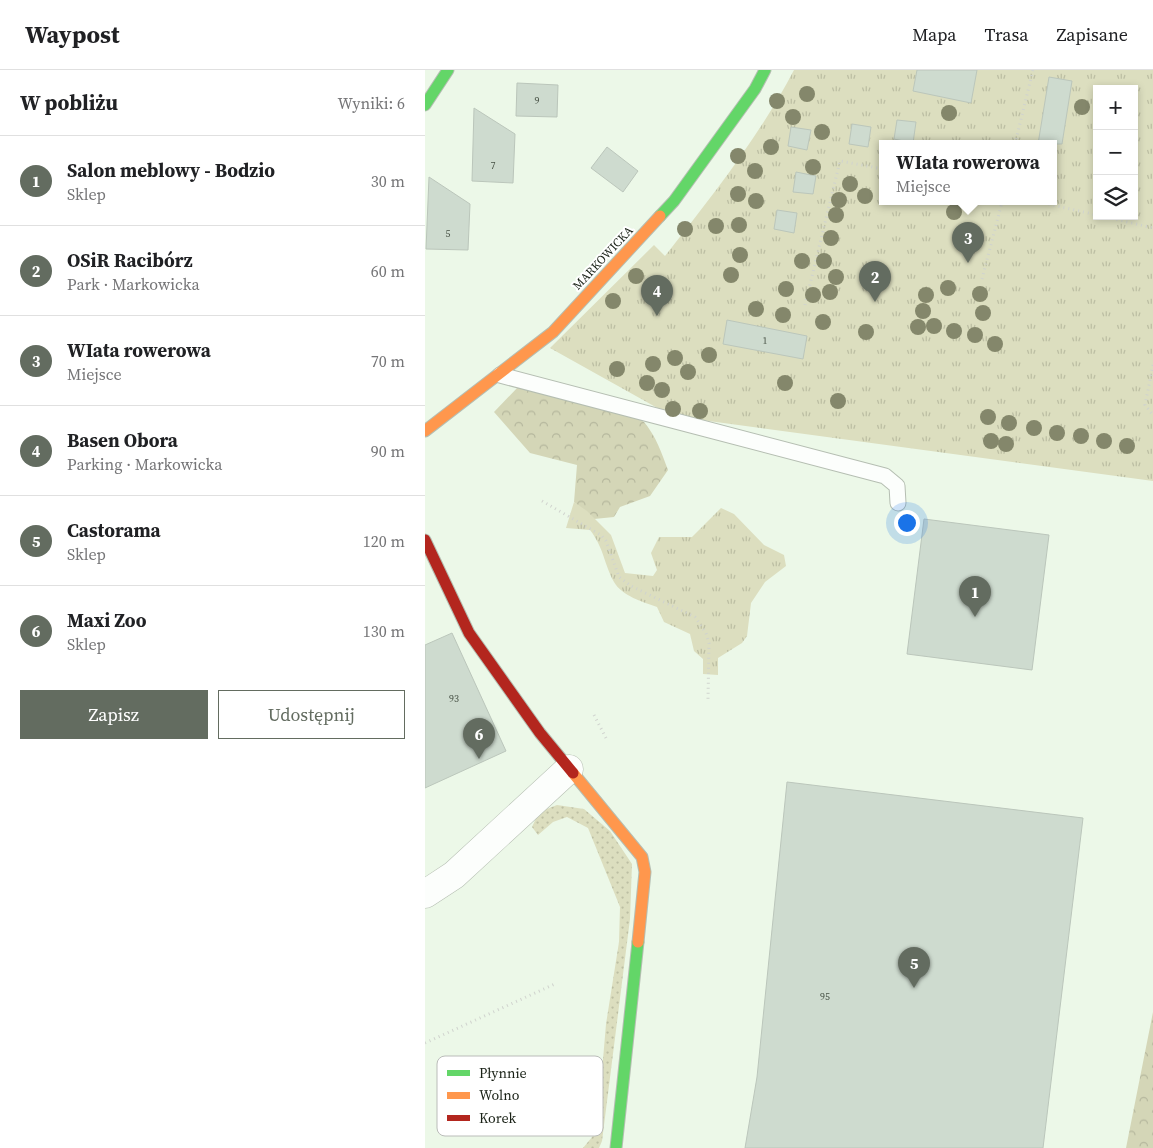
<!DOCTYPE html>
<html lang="pl">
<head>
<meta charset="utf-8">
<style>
	body { margin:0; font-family:"Source Serif 4",serif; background:#f6f6f6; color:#202124 }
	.controls { position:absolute; right:15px; top:15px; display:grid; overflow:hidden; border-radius:0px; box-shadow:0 2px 8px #0003 }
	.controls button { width:45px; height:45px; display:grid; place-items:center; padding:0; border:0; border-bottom:1px solid #e0e0e0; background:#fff; color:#202124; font:25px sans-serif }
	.you { position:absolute; left:481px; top:452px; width:18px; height:18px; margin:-12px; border:4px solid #fff; border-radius:50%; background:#1a73e8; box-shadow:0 0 0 8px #1a73e833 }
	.badge { display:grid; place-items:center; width:32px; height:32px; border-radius:50%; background:#636c60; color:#fff; font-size:16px; font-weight:700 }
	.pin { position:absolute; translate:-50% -41px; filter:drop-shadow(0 1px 2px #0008) }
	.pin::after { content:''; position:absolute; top:26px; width:18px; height:15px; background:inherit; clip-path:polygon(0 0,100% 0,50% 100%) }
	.popup { position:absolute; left:454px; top:70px; width:178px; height:65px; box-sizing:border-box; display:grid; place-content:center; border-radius:0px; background:#fff; filter:drop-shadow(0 1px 4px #0005); font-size:16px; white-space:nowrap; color:#757577 }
	.popup b { font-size:19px; color:#202124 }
	.popup::after { content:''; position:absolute; left:50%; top:100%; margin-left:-10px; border:10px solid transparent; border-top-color:#fff }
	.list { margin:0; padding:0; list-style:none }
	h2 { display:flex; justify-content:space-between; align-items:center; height:65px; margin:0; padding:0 20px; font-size:21px }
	h2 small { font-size:16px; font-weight:400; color:#757577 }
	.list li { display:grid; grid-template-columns:32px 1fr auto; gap:15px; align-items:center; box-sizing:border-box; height:90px; padding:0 20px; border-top:1px solid #e0e0e0 }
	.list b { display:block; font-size:19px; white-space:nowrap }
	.list p { margin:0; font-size:16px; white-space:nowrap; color:#757577 }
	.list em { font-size:16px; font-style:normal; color:#757577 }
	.actions { display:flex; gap:10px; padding:15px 20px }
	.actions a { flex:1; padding:11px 0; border:1px solid #636c60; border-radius:0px; text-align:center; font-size:18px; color:#636c60 }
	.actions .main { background:#636c60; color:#fff }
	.icon { flex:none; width:28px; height:28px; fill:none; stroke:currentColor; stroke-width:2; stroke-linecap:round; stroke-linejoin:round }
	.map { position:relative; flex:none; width:728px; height:1078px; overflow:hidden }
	header { display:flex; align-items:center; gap:30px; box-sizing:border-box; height:70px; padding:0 25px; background:#fff; border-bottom:1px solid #e0e0e0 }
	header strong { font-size:24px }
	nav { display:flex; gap:28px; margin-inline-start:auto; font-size:18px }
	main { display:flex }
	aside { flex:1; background:#fff }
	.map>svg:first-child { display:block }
</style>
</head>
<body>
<header>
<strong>Waypost</strong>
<nav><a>Mapa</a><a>Trasa</a><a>Zapisane</a></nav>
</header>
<main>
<aside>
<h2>W pobliżu<small>Wyniki: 6</small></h2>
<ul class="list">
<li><span class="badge">1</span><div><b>Salon meblowy - Bodzio</b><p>Sklep</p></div><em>30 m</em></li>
<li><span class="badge">2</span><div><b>OSiR Racibórz</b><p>Park · Markowicka</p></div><em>60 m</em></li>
<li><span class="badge">3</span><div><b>WIata rowerowa</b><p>Miejsce</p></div><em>70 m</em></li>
<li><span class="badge">4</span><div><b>Basen Obora</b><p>Parking · Markowicka</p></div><em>90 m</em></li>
<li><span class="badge">5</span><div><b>Castorama</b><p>Sklep</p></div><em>120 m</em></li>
<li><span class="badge">6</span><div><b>Maxi Zoo</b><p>Sklep</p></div><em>130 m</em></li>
</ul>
<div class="actions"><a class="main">Zapisz</a><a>Udostępnij</a></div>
</aside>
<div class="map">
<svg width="728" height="1078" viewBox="0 0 728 1078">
	<defs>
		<pattern id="grass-dots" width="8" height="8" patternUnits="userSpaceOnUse" patternTransform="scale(1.25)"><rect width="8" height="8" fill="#dcdebf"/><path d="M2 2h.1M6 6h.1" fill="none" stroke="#bcbea3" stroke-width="1.8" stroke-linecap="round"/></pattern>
		<pattern id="forest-crowns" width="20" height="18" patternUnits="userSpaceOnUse" patternTransform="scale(1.25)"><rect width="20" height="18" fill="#d4d6b7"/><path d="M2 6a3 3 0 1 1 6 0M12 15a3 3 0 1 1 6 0" fill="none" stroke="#b5b79d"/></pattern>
		<pattern id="park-tufts" width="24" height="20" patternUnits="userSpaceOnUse" patternTransform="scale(1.25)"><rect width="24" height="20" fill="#dcdebf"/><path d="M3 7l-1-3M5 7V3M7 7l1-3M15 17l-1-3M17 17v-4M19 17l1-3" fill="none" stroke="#bcbea3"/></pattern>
	</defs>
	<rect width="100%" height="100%" fill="#ecf8e8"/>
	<path fill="url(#grass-dots)" d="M 132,735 L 159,739 L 185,761 L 207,794 L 205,849 L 177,1071 L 174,1078 L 158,1078 L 172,1061 L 181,954 L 194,872 L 195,837 L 163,758 L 142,747 L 128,752 L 113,765 L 107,757 L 114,742 Z"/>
	<path fill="url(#forest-crowns)" d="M 94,316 C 112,320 210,344 219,352 C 231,366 237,384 243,400 L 225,426 L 195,437 L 189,447 L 169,449 L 149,432 L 152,395 L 105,383 L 69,342 Z
		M 728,942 L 728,1078 L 701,1078 Z"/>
	<path fill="url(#park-tufts)" fill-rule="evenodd" d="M 369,0 L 728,0 L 728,411 L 269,349 L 236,340 L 125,278 L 229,175 L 240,186 C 287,126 334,67 369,0 ZM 672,19 L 709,19 L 709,146 L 672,146 ZM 458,74 L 628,74 L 628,132 L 458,132 Z
		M 149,432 L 162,441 L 186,465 L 200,503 L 228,506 L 232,500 L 226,483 L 234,467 L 267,467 L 296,438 L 309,444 L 339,475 L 359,485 L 361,496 L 340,512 L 326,533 L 322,566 L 317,573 L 293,588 L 293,605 L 278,604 L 278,589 L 269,581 L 265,564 L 239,552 L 232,537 C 218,532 197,526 189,512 C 179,494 179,478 165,460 L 141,458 Z"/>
	<path fill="#cedbcf" stroke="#bbc6bb" d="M 492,0 L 552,0 L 546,33 L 488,21 Z
		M 624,7 L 647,11 L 637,74 L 613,74 Z
		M 92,13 L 133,15 L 132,47 L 91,46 Z
		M 49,38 L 90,64 L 88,113 L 47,111 Z
		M 472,50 L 491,52 L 488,73 L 469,69 Z
		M 427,54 L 446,57 L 443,77 L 424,74 Z
		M 366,57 L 386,60 L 382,80 L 363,76 Z
		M 182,77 L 213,101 L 198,122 L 166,98 Z
		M 371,102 L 391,106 L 388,124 L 368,122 Z
		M 4,107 L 45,134 L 43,180 L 1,179 Z
		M 352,140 L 372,143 L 369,163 L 349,159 Z
		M 302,250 L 382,266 L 378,289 L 298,274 Z
		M 499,449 L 624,465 L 607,600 L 482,584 Z
		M 27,563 L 81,681 L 0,718 L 0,575 Z
		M 362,712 L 658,748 L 618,1078 L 320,1078 L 332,1007 Z"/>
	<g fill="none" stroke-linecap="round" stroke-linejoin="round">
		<g stroke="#b5beb2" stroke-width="17">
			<path id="lane" d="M 75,305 L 460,406 L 472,416 L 473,433"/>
		</g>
		<g stroke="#b5beb2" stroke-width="29">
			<path id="street" d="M 0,824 L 29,805 L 144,699"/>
		</g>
		<g stroke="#b5beb2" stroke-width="13">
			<path id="fast" d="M 0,35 L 23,0
				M 235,146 L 249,131 L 330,19 L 340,0
				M 191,1078 L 213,872"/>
		</g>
		<g stroke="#b5beb2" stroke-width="13">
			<path id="slow" d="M 0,361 L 128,262 L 235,146
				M 148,703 L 217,787 L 220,802 L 213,872"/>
		</g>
		<g stroke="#b5beb2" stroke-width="13">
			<path id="jam" d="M 0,470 L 44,563 L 115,663 L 148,703"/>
		</g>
		<path stroke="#d0d3ce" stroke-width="3" stroke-dasharray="1 4" stroke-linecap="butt" d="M 590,74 L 608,0
			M 614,132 L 672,145
			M 677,146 L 728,158
			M 557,209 L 577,132
			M 380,235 L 415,91 L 458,99
			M 728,295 L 720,335 L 728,345
			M 117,431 L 176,465 L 181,471 L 194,507 L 206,516 L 270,547 L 281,563 L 284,573 L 283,629
			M 169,645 L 181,668
			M 0,973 L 132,913"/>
		<use href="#lane" stroke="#fcfefc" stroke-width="15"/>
		<use href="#street" stroke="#fcfefc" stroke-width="28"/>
		<use href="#fast" stroke="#63d668" stroke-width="11"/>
		<use href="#slow" stroke="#ff974d" stroke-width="11"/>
		<use href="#jam" stroke="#b3261e" stroke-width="11"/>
	</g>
	<g fill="#84876b">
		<circle cx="382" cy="24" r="8"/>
		<circle cx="352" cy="31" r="8"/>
		<circle cx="657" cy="37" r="8"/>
		<circle cx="524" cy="43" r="8"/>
		<circle cx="368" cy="47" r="8"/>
		<circle cx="397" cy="62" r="8"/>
		<circle cx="346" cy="77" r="8"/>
		<circle cx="313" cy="86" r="8"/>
		<circle cx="388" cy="97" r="8"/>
		<circle cx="330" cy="101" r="8"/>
		<circle cx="425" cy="114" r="8"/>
		<circle cx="313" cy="124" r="8"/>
		<circle cx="440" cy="126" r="8"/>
		<circle cx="414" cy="130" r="8"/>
		<circle cx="331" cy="131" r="8"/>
		<circle cx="529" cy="142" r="8"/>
		<circle cx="411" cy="145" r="8"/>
		<circle cx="314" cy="155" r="8"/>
		<circle cx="291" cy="156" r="8"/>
		<circle cx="260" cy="159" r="8"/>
		<circle cx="406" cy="168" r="8"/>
		<circle cx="315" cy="185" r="8"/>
		<circle cx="377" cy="191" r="8"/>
		<circle cx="399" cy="191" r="8"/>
		<circle cx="306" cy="205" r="8"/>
		<circle cx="211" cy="206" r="8"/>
		<circle cx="411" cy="207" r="8"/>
		<circle cx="523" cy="218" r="8"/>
		<circle cx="361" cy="219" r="8"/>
		<circle cx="405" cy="222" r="8"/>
		<circle cx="555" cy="224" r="8"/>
		<circle cx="388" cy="225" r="8"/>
		<circle cx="501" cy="225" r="8"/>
		<circle cx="188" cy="231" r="8"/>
		<circle cx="331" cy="239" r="8"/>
		<circle cx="498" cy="241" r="8"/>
		<circle cx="558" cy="243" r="8"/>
		<circle cx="358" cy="245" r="8"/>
		<circle cx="398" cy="252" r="8"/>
		<circle cx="509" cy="256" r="8"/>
		<circle cx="493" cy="257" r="8"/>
		<circle cx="529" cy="261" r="8"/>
		<circle cx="441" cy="262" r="8"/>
		<circle cx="550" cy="265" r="8"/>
		<circle cx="570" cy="274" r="8"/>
		<circle cx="284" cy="285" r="8"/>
		<circle cx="250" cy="288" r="8"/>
		<circle cx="228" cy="294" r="8"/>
		<circle cx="192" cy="299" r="8"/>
		<circle cx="263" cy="302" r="8"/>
		<circle cx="222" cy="313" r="8"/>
		<circle cx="360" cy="313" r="8"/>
		<circle cx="237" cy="320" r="8"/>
		<circle cx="413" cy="331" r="8"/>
		<circle cx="248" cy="339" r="8"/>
		<circle cx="275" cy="341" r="8"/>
		<circle cx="563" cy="347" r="8"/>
		<circle cx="584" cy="353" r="8"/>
		<circle cx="609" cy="358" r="8"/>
		<circle cx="632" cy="363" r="8"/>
		<circle cx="656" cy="366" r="8"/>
		<circle cx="566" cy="371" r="8"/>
		<circle cx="679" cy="371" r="8"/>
		<circle cx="581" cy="374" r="8"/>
		<circle cx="702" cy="376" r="8"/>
	</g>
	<g text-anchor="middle" stroke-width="4" stroke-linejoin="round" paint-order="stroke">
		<g font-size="10" fill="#465044">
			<text x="112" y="34">9</text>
			<text x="68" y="99">7</text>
			<text x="23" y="167">5</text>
			<text x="340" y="274">1</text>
			<text x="29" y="632">93</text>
			<text x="400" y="930">95</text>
		</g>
		<g font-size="12" fill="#192116" stroke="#fff">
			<text transform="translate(178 188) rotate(-47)" y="4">MARKOWICKA</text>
		</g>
	</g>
	<rect x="12" y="986" width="166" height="80" rx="8" fill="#fff" stroke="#babcb9" stroke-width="1"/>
	<rect x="22" y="1000" width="23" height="6" fill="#63d668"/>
	<rect x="22" y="1022" width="23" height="7" fill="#ff974d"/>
	<rect x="22" y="1045" width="23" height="6" fill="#b3261e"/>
	<g font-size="14" fill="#192116">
		<text x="54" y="1008">Płynnie</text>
		<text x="54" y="1030">Wolno</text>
		<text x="54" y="1053">Korek</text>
	</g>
</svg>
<div class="controls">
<button>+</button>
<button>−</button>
<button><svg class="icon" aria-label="layers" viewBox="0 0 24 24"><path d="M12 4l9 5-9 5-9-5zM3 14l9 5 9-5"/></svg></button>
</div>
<div class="you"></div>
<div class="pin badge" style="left:550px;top:547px">1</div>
<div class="pin badge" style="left:450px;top:232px">2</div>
<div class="pin badge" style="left:543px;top:193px">3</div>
<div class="popup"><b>WIata rowerowa</b>Miejsce</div>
<div class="pin badge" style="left:232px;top:246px">4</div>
<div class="pin badge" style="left:489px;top:918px">5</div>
<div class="pin badge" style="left:54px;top:689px">6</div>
</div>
</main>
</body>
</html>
